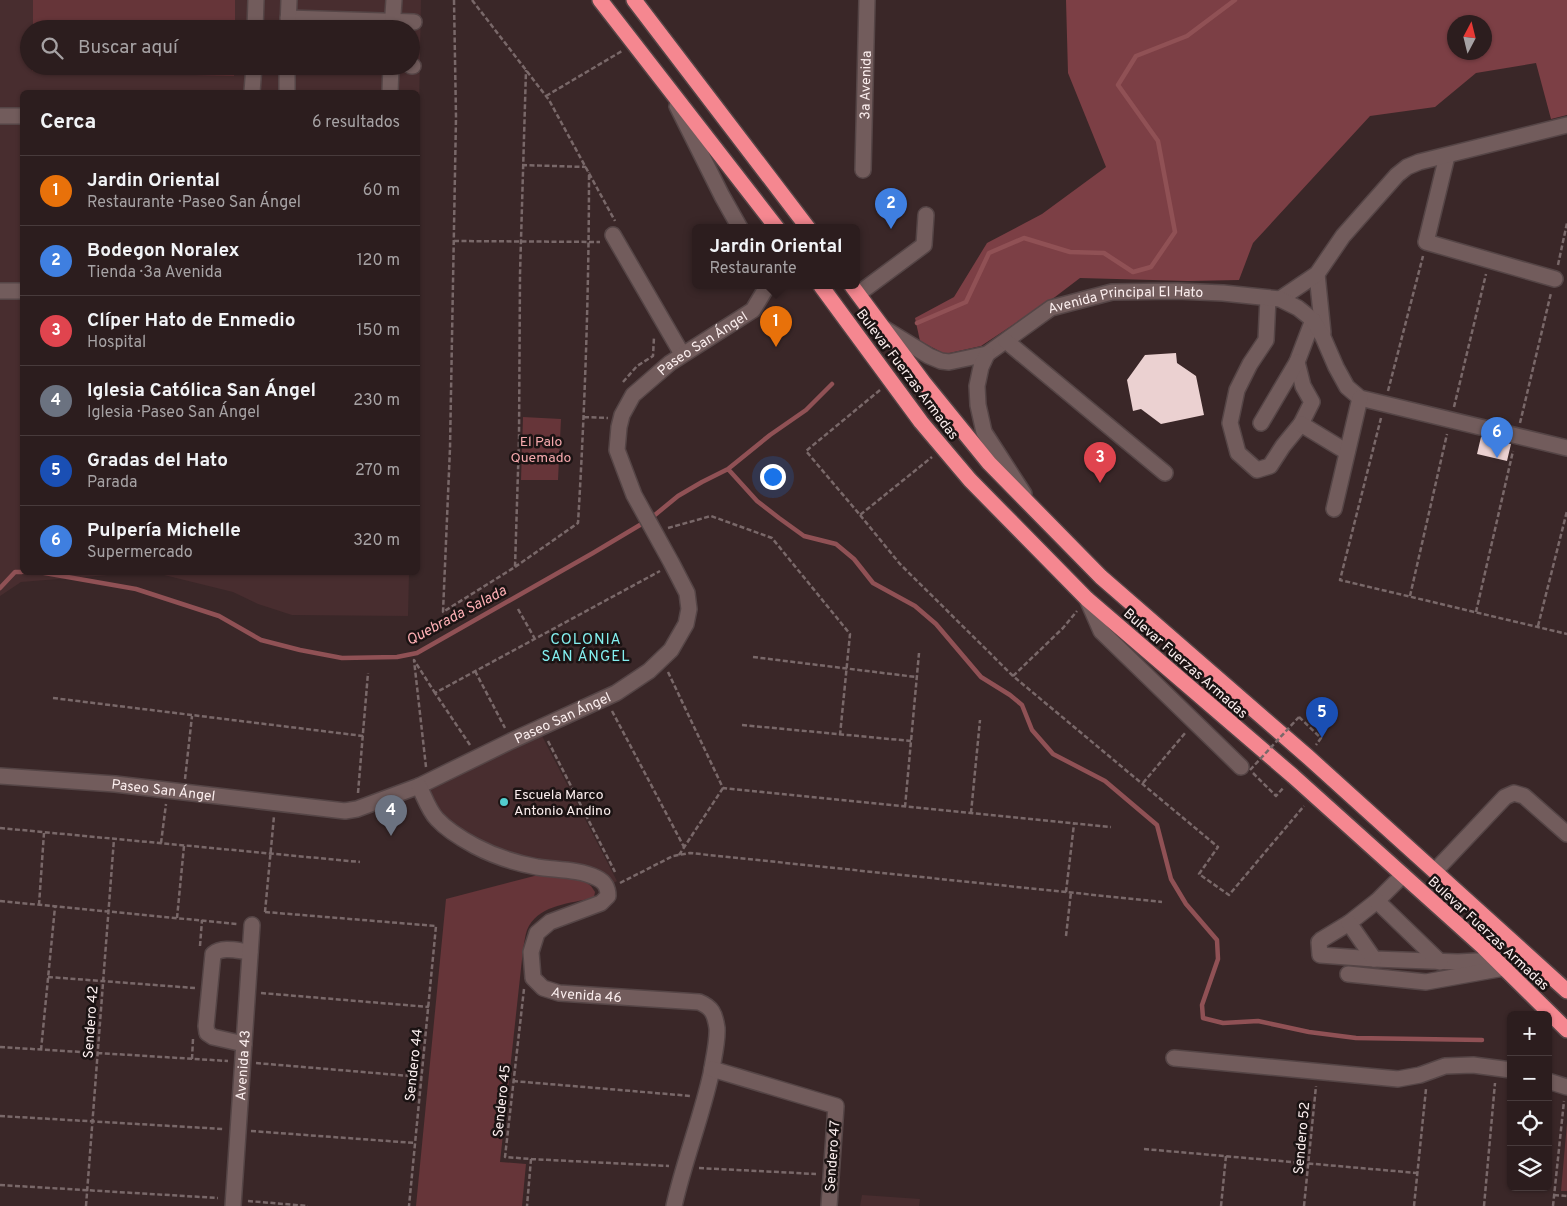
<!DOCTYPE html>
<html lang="es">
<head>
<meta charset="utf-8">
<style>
	body { margin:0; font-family:Overpass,sans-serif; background:#342627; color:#f1f3f6 }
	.controls { position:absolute; right:15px; bottom:15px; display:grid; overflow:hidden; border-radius:8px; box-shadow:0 1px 4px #0004 }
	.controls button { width:45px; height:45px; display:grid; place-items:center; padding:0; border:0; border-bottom:1px solid #483b3c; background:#2c1d1e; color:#f1f3f6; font:25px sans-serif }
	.compass { position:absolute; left:1447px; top:15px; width:45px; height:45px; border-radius:50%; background:#2c1d1e; box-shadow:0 1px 4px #0004; rotate:7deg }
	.you { position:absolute; left:772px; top:476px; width:18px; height:18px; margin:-12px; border:4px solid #fff; border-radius:50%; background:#1a73e8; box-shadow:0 0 0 8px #1a73e833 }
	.badge { display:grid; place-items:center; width:32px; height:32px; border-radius:50%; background:#d93025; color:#fff; font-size:16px; font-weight:700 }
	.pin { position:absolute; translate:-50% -41px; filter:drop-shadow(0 1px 2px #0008) }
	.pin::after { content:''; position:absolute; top:26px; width:18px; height:15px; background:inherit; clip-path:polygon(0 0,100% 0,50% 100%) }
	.popup { position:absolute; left:692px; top:224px; width:168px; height:65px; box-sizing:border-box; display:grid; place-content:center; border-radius:8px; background:#2c1d1e; filter:drop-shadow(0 1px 4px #0005); font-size:16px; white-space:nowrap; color:#a6a2a4 }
	.popup b { font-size:19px; color:#f1f3f6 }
	.popup::after { content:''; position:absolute; left:50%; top:100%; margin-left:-10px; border:10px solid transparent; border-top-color:#2c1d1e }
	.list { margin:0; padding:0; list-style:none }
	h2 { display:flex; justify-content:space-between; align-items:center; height:65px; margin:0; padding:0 20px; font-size:21px }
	h2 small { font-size:16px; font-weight:400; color:#a6a2a4 }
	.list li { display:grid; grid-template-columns:32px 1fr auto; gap:15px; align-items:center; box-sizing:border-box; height:70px; padding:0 20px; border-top:1px solid #483b3c }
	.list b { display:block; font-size:19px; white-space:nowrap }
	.list p { margin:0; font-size:16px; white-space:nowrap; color:#a6a2a4 }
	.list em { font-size:16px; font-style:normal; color:#a6a2a4 }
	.icon { flex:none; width:28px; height:28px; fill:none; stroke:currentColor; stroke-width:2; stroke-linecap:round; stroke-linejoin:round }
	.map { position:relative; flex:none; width:1567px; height:1206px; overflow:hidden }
	.search { position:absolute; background:#2c1d1e; box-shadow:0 1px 4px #0004; left:20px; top:20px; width:400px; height:55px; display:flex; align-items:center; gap:12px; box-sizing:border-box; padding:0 18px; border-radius:28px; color:#a6a2a4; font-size:19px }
	.panel { position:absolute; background:#2c1d1e; box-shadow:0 1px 4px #0004; left:20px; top:90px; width:400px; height:485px; border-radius:8px }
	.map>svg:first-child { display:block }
</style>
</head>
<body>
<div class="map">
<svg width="1567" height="1206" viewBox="0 0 1567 1206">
	<rect width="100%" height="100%" fill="#3a2728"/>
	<path fill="#482d2f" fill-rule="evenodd" d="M 0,0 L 421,0 L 418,166 L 418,92 L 22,92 L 22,572 L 409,573 L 408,616 L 292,615 L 258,604 L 233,592 L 160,574 L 121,574 L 21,582 L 0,596 ZM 29,29 L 411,29 L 411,66 L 29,66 Z
		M 542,736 L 617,881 L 609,886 L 490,850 L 438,815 L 425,789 Z
		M 862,1195 L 920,1199 L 919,1206 L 860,1206 Z"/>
	<path fill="#663539" d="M 33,0 L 235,0 L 235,29 L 33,29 Z
		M 32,66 L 234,66 L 234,76 L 32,71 Z
		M 523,417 L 561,419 L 558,480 L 521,480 Z
		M 542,874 L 580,878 L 591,886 L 595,892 L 594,897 L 588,899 C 566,904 537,906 527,930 C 525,936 524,944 523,950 L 500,1162 L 526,1164 L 522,1206 L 416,1206 L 446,899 Z
		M 1567,1123 L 1567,1191 L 1561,1191 Z"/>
	<path fill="#7c3f45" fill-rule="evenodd" d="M 1066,0 L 1567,0 L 1567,115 L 1551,119 L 1536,63 L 1476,73 L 1435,107 L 1370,116 L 1253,243 L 1239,280 L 1188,281 L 1080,278 L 1055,297 L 981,346 L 945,354 L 920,341 L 915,318 L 954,297 L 987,243 L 1042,214 L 1106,167 L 1068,73 ZM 1454,22 L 1484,22 L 1484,52 L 1454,52 Z"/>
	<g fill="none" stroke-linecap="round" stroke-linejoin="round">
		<path stroke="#905155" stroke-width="4.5" d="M 917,323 L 966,302 L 989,253 L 1024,238 L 1070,252 L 1104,253 L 1133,272 L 1151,267 L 1175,232 L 1158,141 L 1118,85 L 1136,56 L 1187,36 L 1235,0
			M 728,469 L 757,501 L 779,518 L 804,536 L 836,544 L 854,559 L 873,583 L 915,606 L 936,624 L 981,677 L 1010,695 L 1022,705 L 1032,730 L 1053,754 L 1105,781 L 1157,825 L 1171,879 L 1186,904 L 1217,940 L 1218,959 L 1202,1005 L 1203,1018 L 1223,1023 L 1258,1021 L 1309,1032 L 1356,1038 L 1482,1040
			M 39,572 L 136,589 L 219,616 L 261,640 L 300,650 L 342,658 L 397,657 L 417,653 L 593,553 L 650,519 L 678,496 L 702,482 L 728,469 L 770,435 L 806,410 L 832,384
			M 0,588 L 15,572 L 22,572"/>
	</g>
	<path fill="#ebd1d1" d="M 1176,353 L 1177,363 L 1196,376 L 1204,415 L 1161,424 L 1141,409 L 1133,411 L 1127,380 L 1145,355 Z
		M 1481,437 L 1511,444 L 1507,461 L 1477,454 Z"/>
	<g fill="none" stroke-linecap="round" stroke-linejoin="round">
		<g stroke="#554546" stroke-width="18">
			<g id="minor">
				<path d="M 288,18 L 414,22"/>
				<path d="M 288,28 L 289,0"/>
				<path d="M 255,29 L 256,0"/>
				<path d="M 392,29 L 394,0"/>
				<path d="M 411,66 L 413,66"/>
				<path d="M 252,92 L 254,66"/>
				<path d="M 287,92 L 287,66"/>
				<path d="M 390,92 L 391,66"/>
				<path d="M 677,106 L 722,196 L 740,228"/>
				<path d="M 0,116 L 22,116"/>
				<path d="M 1447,156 L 1426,242 L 1555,279"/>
				<path id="s1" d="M 863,170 L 867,0"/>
				<path d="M 613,235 L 682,354"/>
				<path d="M 1317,274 L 1323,333"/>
				<path d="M 0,291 L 22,291"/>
				<path d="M 858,294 L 924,245 L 926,215"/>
				<path d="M 1268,298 L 1266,340 L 1250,364 L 1237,390 L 1230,423 L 1238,453 L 1257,470 L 1270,466 L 1283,446 L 1301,424 L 1312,402 L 1303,386 L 1297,362 L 1313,320"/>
				<path d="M 1280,299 L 1317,274 L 1343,236 L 1397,175 L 1407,167 L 1419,162 L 1567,125"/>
				<path id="s2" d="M 885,329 L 929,356 L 941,361 L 949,362 L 987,354 L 1051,308 L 1112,292 L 1177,291 L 1223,293 L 1280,299 L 1298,308 L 1313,320 L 1323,337 L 1336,367 L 1347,387 L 1360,398 L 1567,448"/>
				<path d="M 1006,341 L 1165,473"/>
				<path d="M 987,354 L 981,367 L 977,386 L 978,405 L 984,432 L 1024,494"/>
				<path d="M 1261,423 L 1297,362"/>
				<path d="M 1301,424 L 1347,452"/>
				<path d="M 1334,509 L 1360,398"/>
				<path d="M 1087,599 L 1101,631 L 1241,767"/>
				<path id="s3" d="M 0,776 L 115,784 L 345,811 L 357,809 L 419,786 L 511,741 L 616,693 L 649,671 L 671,650 L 686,624 L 689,609 L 687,593 L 671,562 L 634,495 L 617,450 L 619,427 L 622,415 L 633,395 L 670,363 L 753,310 L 765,290 L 765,286"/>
				<path id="s4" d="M 419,786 C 424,796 429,811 437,819 C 447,830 462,839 475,846 C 494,856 515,863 537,867 C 556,870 579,869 597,878 C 605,882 608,887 608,896 L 601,903 L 550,922 L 537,933 L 531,952 L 533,978 L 543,988 L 559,993 L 699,1002 C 712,1007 715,1014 717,1028 C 718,1041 713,1061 711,1074 C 701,1119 684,1161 674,1206"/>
				<path d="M 1435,871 L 1505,797 L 1514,793 L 1524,796 L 1567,834"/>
				<path d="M 1403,875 L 1377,901 L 1349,923 L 1321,940 L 1319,942 L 1320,955 L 1374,959 L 1458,962 L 1496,960"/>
				<path d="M 1377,901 L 1440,962"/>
				<path d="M 1349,923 L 1374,959"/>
				<path d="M 1348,974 L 1426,982 L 1504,968"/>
				<path d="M 244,1044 L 213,1037 L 207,1033 L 206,1026 L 213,954 C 223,946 238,951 250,952"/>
				<path d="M 1174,1058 L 1398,1079 L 1420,1075 L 1445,1066 L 1473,1065 L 1511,1070"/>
				<path d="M 712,1069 L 836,1106 L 829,1206"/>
				<path d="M 1548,1081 L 1567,1087"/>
				<path id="s5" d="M 233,1206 L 252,925"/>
			</g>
		</g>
		<g stroke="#554546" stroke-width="18">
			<path id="highway" d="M 600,0 L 777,228
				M 634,0 L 808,228
				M 821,286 L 921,422 L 970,480 L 1087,599 L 1293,776 L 1403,875 L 1482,946 L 1567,1030
				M 852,286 L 924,383 L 989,463 L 1101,577 L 1307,756 L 1567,991"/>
		</g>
		<path stroke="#796869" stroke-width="2.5" stroke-dasharray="5 2.5" stroke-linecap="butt" d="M 454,0 L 456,117 L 450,448 L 443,612 L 515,567 L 519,439 L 520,274 L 526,70
			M 472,0 L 549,100 L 615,221
			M 546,96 L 622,51
			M 522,165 L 586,167
			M 454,241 L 600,242
			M 1558,265 L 1567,223
			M 623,382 L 637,366 L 653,356 L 654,337
			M 880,390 L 806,451 L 860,515 L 932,457
			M 1388,391 L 1423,256
			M 1454,407 L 1486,274
			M 584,417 L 608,418
			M 1381,418 L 1340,580 L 1567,634
			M 1520,423 L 1551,293
			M 860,515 L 900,564 L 1013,676 L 1218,847 L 1199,874 L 1229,895 L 1304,806
			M 668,528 L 711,516 L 772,538 L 850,634 L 840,735
			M 515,567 L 578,523 C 585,406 589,289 589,172
			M 1410,596 L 1447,434
			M 518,609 L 535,639
			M 1476,612 L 1513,451
			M 1538,626 L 1567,511
			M 753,657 L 916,677
			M 475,671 L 505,728
			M 668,672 L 723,788 L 1111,827
			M 1013,676 L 1063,628 L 1077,611
			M 53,698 L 363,736
			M 612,711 L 684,847
			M 1299,717 L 1321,738 L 1316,745
			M 742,725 L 911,741
			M 548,741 L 615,872
			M 470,745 L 435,693 L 660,571
			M 426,767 L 414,660 L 435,693
			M 1253,773 L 1276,796 L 1284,787
			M 185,779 L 192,716
			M 1143,783 L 1186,732
			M 358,793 L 368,673
			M 905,807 L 919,653
			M 971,813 L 980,720
			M 0,828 L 360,862
			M 161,843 L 166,804
			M 679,855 L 723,788
			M 620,883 L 673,856 L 690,853 L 1162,902
			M 1066,892 L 1074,824
			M 0,901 L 237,924
			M 39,905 L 44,833
			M 265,912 L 436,926 L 409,1206
			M 265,912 L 274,816
			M 177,918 L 184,846
			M 1066,936 L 1071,892
			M 200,946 L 202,920
			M 48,977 L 195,988
			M 524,989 L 505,1157 L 531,1159 L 527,1206
			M 261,993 L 429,1007
			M 0,1047 L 228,1061
			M 41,1050 L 55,907
			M 192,1059 L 193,1039
			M 256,1063 L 422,1077
			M 513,1081 L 691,1096
			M 0,1116 L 223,1129
			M 251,1131 L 415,1143
			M 1144,1149 L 1417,1173
			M 531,1159 L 669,1166
			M 699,1168 L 816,1174
			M 0,1185 L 218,1198
			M 1554,1195 L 1567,1196
			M 248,1201 L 308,1206
			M 86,1206 L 114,839
			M 1221,1206 L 1226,1156
			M 1304,1206 L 1316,1086
			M 1414,1206 L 1426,1089
			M 1484,1206 L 1495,1083
			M 1553,1206 L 1564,1101"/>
		<use href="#minor" stroke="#725c5c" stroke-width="15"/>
		<use href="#highway" stroke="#f58790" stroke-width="15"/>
		<path stroke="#796869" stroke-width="2.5" stroke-dasharray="5 2.5" stroke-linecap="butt" d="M 1250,770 L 1299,717"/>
	</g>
	<circle fill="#52cdce" stroke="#1b1313" stroke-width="2" cx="504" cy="802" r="5"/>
	<g text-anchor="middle" stroke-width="5" stroke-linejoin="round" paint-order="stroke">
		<g font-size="14" fill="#fbeeee" stroke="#1b1313">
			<text dy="5" stroke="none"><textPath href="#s1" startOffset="85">3a Avenida</textPath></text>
			<text dy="5" stroke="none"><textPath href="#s2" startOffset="266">Avenida Principal El Hato</textPath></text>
			<text dy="5" stroke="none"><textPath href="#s3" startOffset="1079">Paseo San Ángel</textPath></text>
			<text transform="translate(908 374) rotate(53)" y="5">Bulevar Fuerzas Armadas</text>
			<text transform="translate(1186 663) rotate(41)" y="5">Bulevar Fuerzas Armadas</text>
			<text dy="5" stroke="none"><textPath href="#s3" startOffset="584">Paseo San Ángel</textPath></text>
			<text dy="5" stroke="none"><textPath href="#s3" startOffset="164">Paseo San Ángel</textPath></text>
			<text transform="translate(1489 933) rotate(43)" y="5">Bulevar Fuerzas Armadas</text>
			<text dy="5" stroke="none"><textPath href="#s4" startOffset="420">Avenida 46</textPath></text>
			<text transform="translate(90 1022) rotate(-86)" y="5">Sendero 42</text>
			<text dy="5" stroke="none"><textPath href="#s5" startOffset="141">Avenida 43</textPath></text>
			<text transform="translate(413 1065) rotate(-84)" y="5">Sendero 44</text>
			<text transform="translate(501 1101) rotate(-84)" y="5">Sendero 45</text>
			<text transform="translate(1301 1138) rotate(-85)" y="5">Sendero 52</text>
			<text transform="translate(832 1156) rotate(-86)" y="5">Sendero 47</text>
		</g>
		<g font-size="14" fill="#f6a9ad" stroke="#1b1313">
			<text x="541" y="446">El Palo<tspan x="541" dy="16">Quemado</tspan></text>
		</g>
		<g font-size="14" fill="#fbeeee" stroke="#1b1313" text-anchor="start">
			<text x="514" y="799">Escuela Marco<tspan x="514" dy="16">Antonio Andino</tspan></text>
		</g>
		<g font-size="15" font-style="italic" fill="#ffb0b5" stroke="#1b1313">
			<text transform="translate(456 615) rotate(-28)" y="5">Quebrada Salada</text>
		</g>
		<g font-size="15" letter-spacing="1" fill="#83efef" stroke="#1b1313">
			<text x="586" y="644">COLONIA<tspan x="586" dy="17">SAN ÁNGEL</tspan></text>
		</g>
	</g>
</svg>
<div class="controls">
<button>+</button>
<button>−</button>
<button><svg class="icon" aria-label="locate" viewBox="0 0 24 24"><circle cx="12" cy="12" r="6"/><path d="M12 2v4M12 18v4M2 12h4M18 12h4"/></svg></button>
<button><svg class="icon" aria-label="layers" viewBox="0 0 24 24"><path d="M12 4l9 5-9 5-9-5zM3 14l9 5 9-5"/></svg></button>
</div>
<svg class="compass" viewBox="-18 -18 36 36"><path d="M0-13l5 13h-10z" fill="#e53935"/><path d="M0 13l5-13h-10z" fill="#a6a2a4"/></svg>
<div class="you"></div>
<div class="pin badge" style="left:776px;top:347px;background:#e8710a">1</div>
<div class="popup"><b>Jardin Oriental</b>Restaurante</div>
<div class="pin badge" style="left:891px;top:229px;background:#3f7fe0">2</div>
<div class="pin badge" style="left:1100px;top:483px;background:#e0444e">3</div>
<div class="pin badge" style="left:391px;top:836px;background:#6b7280">4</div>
<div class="pin badge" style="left:1322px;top:738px;background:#1a4fb4">5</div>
<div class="pin badge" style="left:1497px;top:458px;background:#3f7fe0">6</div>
<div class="search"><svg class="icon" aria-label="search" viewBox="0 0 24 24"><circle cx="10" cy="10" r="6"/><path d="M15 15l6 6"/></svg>Buscar aquí</div>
<section class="panel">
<h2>Cerca<small>6 resultados</small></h2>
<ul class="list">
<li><span class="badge" style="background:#e8710a">1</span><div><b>Jardin Oriental</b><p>Restaurante · Paseo San Ángel</p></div><em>60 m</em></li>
<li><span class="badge" style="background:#3f7fe0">2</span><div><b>Bodegon Noralex</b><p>Tienda · 3a Avenida</p></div><em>120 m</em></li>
<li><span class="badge" style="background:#e0444e">3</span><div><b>Clíper Hato de Enmedio</b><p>Hospital</p></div><em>150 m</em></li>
<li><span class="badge" style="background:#6b7280">4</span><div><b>Iglesia Católica San Ángel</b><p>Iglesia · Paseo San Ángel</p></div><em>230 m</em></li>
<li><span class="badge" style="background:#1a4fb4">5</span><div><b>Gradas del Hato</b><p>Parada</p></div><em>270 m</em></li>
<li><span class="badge" style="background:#3f7fe0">6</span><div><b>Pulpería Michelle</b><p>Supermercado</p></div><em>320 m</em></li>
</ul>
</section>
</div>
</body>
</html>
